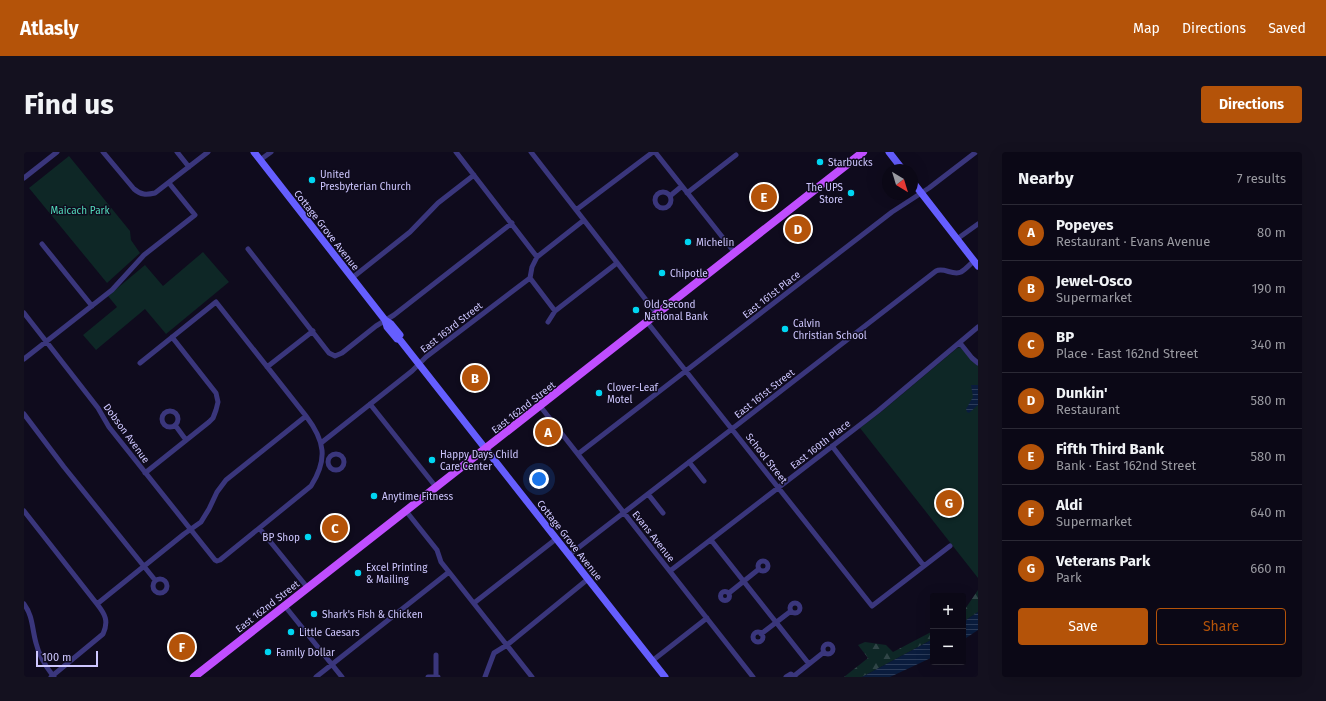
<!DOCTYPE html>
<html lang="en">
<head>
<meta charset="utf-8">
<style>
	body { margin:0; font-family:"Fira Sans",sans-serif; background:#14111f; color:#f1f3f6 }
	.controls { position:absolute; right:12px; bottom:12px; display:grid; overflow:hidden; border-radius:4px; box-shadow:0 4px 16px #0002 }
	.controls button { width:36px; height:36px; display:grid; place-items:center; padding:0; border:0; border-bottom:1px solid #2b2935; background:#0b0816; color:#f1f3f6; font:20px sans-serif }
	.compass { position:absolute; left:858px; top:12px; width:36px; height:36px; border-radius:50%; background:#0b0816; box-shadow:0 4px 16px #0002; rotate:142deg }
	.scale { position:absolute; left:12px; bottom:10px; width:62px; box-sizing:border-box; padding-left:4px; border:2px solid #cec7ff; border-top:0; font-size:11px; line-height:14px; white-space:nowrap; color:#cec7ff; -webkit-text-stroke:3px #0f0b1d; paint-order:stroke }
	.you { position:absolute; left:515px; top:327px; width:14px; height:14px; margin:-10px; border:3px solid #fff; border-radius:50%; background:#1a73e8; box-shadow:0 0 0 6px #1a73e833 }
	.badge { display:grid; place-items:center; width:26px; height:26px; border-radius:50%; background:#b45309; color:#fff; font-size:13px; font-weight:700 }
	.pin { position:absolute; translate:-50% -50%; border:2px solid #fff; box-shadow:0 1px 4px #0006 }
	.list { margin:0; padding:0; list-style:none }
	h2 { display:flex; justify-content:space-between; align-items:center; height:52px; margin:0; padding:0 16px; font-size:17px }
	h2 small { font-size:13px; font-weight:400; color:#9a9aa1 }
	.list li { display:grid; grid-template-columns:26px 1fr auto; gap:12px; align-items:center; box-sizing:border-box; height:56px; padding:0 16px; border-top:1px solid #2b2935 }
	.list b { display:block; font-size:15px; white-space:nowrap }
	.list p { margin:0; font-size:13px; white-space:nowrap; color:#9a9aa1 }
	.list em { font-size:13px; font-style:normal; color:#9a9aa1 }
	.actions { display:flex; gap:8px; padding:12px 16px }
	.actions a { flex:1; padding:9px 0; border:1px solid #b45309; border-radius:4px; text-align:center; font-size:14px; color:#b45309 }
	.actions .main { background:#b45309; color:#fff }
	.map { position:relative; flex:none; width:954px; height:525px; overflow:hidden; border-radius:4px }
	header { display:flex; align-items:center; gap:24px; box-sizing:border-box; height:56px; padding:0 20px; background:#b45309; color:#fff }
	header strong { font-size:19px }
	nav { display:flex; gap:22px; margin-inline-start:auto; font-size:14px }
	.intro { display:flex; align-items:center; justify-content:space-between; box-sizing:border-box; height:96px; padding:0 24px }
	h1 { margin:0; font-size:28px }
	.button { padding:10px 18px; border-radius:4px; background:#b45309; color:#fff; font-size:14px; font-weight:700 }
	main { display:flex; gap:24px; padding:0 24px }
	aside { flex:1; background:#0b0816; border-radius:4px; box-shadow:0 4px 16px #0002 }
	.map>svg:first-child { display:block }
</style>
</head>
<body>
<header>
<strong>Atlasly</strong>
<nav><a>Map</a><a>Directions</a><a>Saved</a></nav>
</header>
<div class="intro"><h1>Find us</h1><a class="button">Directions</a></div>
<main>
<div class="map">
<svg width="954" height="525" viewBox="0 0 954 525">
	<defs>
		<pattern id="forest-firs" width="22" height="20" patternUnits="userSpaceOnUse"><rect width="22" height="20" fill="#0e2726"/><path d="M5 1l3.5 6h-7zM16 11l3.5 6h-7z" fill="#304547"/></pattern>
		<pattern id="water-rules" width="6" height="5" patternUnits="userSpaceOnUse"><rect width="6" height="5" fill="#0a1c3d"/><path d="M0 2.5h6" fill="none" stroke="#2c3c5a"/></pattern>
	</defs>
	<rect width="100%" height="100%" fill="#0f0b1d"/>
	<path fill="url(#forest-firs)" d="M 954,438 L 954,460 L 939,470 L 939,460 Z
		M 909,479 L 909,487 L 838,525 L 820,525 L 844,506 L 834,493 L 841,490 L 862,493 L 869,500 Z"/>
	<path fill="#0e2726" d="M 45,4 L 106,79 L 107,88 L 116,101 L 83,131 L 5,36 Z
		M 179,100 L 205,130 L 142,182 L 121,157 L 72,198 L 59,183 L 93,155 L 84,144 L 121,113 L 139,134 Z
		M 936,195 L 954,214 L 954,426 L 836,276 L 857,260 L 932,197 Z"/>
	<path fill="url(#water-rules)" d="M 947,233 L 954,233 L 954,253 L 945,261 L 943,260 L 942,257 L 949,245 Z
		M 954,460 L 954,478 L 939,488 L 939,470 Z
		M 909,487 L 909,505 L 866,525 L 838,525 Z"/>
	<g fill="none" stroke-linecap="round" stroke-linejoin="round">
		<path stroke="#3a367c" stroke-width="5" d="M 79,0 L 110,37 C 117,43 122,43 131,41 L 184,0
			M 153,0 L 165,15
			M 432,0 L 513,105
			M 507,0 L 633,162
			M 631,0 L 711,101
			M 236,8 L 247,0
			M 0,26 L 33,0
			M631 48a8 8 0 1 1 16 0a8 8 0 1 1-16 0Z
			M 663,41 L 712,3
			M 646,44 L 658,34
			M 552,58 L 629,0
			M 933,87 L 954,72
			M 18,92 L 68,154
			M 224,97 L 305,201 L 311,204 L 318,201 L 352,174 L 370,163 L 488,71
			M 328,126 L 386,80 L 414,51 L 450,23
			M 506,126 L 531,159
			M 0,161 L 74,256 L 85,275 L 191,408 L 193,409 L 196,408 L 287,334 C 304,307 301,289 282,264 L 192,150 L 116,211
			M 524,170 L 531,159 L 593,111
			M 623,170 L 848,454 L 926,394
			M 936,191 L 948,206 L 954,211
			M 0,207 L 88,138 L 120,103 L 171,63 L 145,31
			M 243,215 L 289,179
			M 346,252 L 412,335
			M 516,254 L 729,525
			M138 267a8 8 0 1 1 16 0a8 8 0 1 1-16 0Z
			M 0,262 L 40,315 L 131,428
			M 151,273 L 162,288
			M 297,291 L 388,219 L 402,205 L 506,126 L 508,115 L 513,105 L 560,68
			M 808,294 L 900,414
			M 554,302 L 868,60 L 905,36 L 952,0
			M304 310a8 8 0 1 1 16 0a8 8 0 1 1-16 0Z
			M 665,310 L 680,329
			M 121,321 L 185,270 L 189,266 L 192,258 L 194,250 L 192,241 L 148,185
			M 624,342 L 639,361
			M 0,359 L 73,452 C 81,462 85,469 79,482 L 27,525
			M 382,359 L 413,398 L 417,410 L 425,420 L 508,525
			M 236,377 L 283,435
			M 687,388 L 785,512
			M 545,403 L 912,119 C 920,115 929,124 937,120 C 942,117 946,112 950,109
			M734 414a5 5 0 1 1 10 0a5 5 0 1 1-10 0Z
			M 646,419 L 854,259 L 954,175
			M129 434a7 7 0 1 1 14 0a7 7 0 1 1-14 0Z
			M696.5 444a4.5 4.5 0 1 1 9 0a4.5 4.5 0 1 1-9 0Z
			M 705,441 L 735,417
			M 450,451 L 532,387
			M766 456a5 5 0 1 1 10 0a5 5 0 1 1-10 0Z
			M 0,452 C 9,464 8,477 12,491 C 15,504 22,515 30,525
			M 73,452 L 160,382 L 177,370 L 185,357 L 193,340 L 202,328 L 282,264
			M 260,453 L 318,525
			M729 485a5 5 0 1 1 10 0a5 5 0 1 1-10 0Z
			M 737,482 L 767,459
			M799 497a5 5 0 1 1 10 0a5 5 0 1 1-10 0Z
			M 628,509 L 683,466
			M 412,524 L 412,503
			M 770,524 L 800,500
			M 292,525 L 425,420
			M 404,525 L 414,525
			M 461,525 L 470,501 L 483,493 L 564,427
			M 762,525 L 767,522 L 771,525"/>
		<path stroke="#655eff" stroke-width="7" d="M 230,0 L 361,168 L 363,175 L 373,187 L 376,188 L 641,525
			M 865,0 L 879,18
			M 888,29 L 954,114
			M 361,168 L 367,172 L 376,183"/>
		<path stroke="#c04eff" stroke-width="8" d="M 170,525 L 839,0"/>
	</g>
	<g fill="#00d6f2" stroke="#0f0b1d" stroke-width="1.5">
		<circle cx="796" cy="10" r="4"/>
		<circle cx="288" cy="28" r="4"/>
		<circle cx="827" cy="41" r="4"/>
		<circle cx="664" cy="90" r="4"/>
		<circle cx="638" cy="121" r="4"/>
		<circle cx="612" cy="158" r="4"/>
		<circle cx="761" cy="177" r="4"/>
		<circle cx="575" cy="241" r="4"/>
		<circle cx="408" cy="308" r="4"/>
		<circle cx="350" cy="344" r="4"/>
		<circle cx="284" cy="385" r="4"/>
		<circle cx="334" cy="421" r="4"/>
		<circle cx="290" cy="462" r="4"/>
		<circle cx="267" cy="480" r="4"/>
		<circle cx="244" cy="500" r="4"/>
	</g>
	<g text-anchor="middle" stroke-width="3" stroke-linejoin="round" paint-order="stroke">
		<g font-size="10" fill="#cec7ff" stroke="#0f0b1d" text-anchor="start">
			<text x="804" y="14">Starbucks</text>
			<text x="296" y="26">United<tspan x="296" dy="12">Presbyterian Church</tspan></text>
			<text x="819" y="39" text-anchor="end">The UPS<tspan x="819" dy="12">Store</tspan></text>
			<text x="672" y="94">Michelin</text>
			<text x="646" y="125">Chipotle</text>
			<text x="620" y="156">Old Second<tspan x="620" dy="12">National Bank</tspan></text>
			<text x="769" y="175">Calvin<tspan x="769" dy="12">Christian School</tspan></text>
			<text x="583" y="239">Clover-Leaf<tspan x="583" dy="12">Motel</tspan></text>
			<text x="416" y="306">Happy Days Child<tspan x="416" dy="12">Care Center</tspan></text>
			<text x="358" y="348">Anytime Fitness</text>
			<text x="276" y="389" text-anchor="end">BP Shop</text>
			<text x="342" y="419">Excel Printing<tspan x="342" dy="12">&amp; Mailing</tspan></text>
			<text x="298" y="466">Shark's Fish &amp; Chicken</text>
			<text x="275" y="484">Little Caesars</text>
			<text x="252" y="504">Family Dollar</text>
		</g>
		<g font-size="10" fill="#53debe" stroke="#0f0b1d">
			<text x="56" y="62">Maicach Park</text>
		</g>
		<g font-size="10" fill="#cec7ff" stroke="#0f0b1d">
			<text transform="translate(303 78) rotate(52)" y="4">Cottage Grove Avenue</text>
			<text transform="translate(747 142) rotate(-38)" y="4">East 161st Place</text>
			<text transform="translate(427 175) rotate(-38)" y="4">East 163rd Street</text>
			<text transform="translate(740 241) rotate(-38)" y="4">East 161st Street</text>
			<text transform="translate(499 255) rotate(-38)" y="4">East 162nd Street</text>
			<text transform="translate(103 281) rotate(54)" y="4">Dobson Avenue</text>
			<text transform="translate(796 292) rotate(-38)" y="4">East 160th Place</text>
			<text transform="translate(743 306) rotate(52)" y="4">School Street</text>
			<text transform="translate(630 384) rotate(52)" y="4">Evans Avenue</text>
			<text transform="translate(546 388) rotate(52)" y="4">Cottage Grove Avenue</text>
			<text transform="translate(243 454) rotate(-38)" y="4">East 162nd Street</text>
		</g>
	</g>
</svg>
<div class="controls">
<button>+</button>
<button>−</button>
</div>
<svg class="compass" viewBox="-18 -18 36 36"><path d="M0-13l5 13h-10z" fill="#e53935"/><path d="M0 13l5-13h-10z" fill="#9a9aa1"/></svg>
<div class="scale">100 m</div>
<div class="you"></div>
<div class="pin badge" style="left:524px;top:280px">A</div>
<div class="pin badge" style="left:451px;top:226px">B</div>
<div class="pin badge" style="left:311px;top:376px">C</div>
<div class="pin badge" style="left:774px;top:77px">D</div>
<div class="pin badge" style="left:740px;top:45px">E</div>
<div class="pin badge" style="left:158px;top:495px">F</div>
<div class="pin badge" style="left:925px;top:351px">G</div>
</div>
<aside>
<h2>Nearby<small>7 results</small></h2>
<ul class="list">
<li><span class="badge">A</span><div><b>Popeyes</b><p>Restaurant · Evans Avenue</p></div><em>80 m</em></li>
<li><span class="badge">B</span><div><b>Jewel-Osco</b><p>Supermarket</p></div><em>190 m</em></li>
<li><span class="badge">C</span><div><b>BP</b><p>Place · East 162nd Street</p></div><em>340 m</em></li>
<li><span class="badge">D</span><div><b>Dunkin'</b><p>Restaurant</p></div><em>580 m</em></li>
<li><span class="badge">E</span><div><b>Fifth Third Bank</b><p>Bank · East 162nd Street</p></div><em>580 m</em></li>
<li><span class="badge">F</span><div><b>Aldi</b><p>Supermarket</p></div><em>640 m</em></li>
<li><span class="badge">G</span><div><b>Veterans Park</b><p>Park</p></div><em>660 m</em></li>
</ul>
<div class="actions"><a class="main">Save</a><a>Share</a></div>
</aside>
</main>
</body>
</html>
